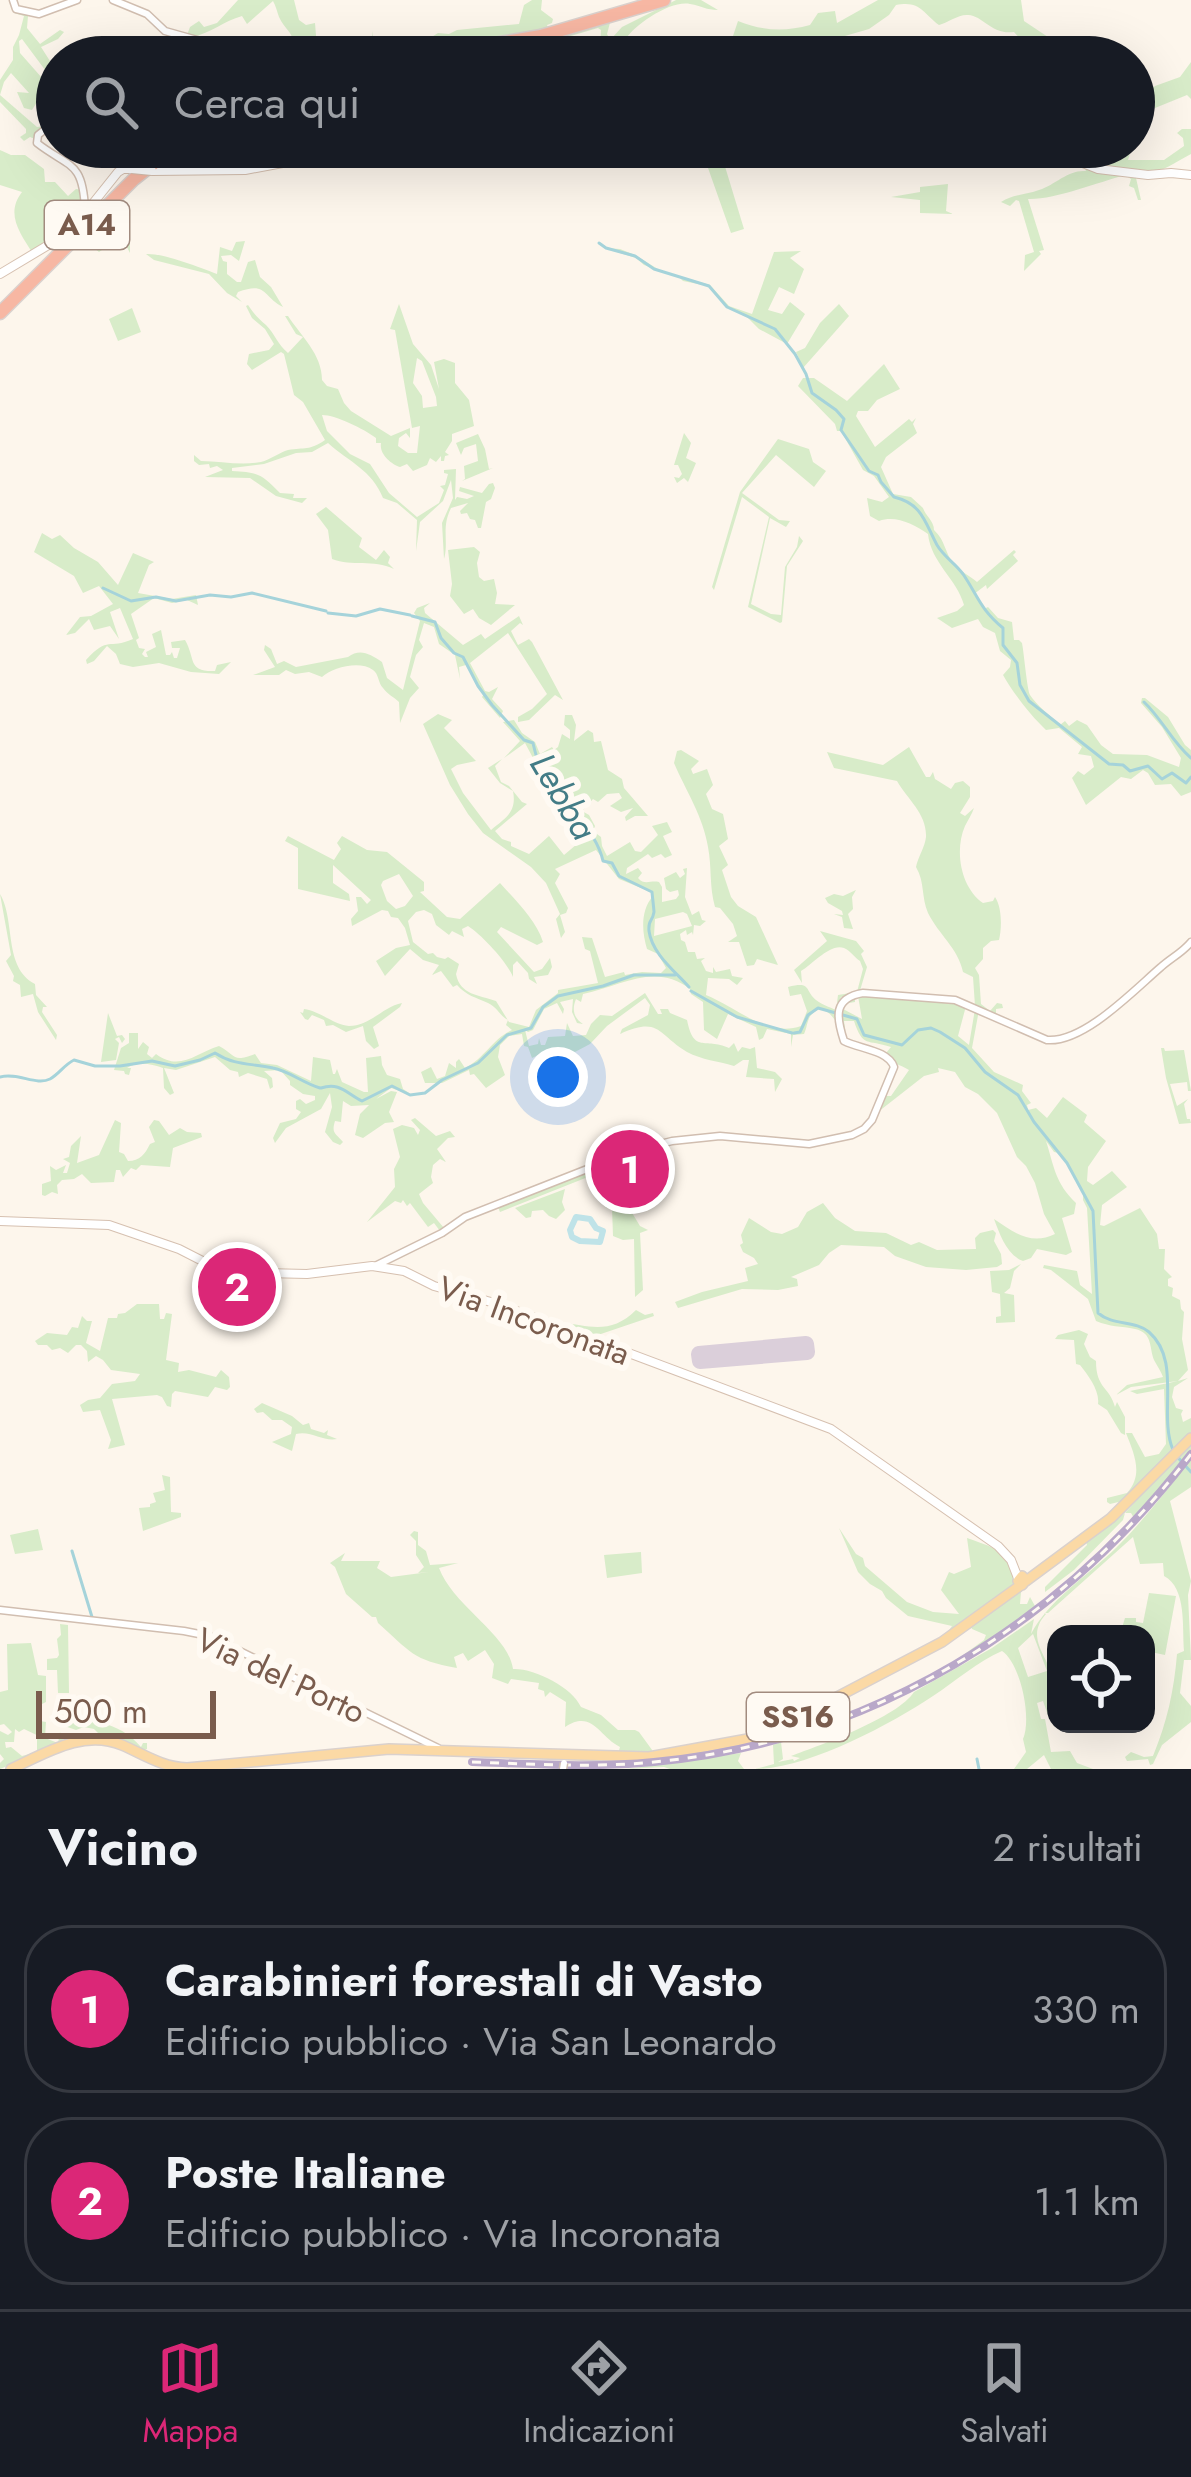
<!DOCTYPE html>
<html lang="it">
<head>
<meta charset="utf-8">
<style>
	body { margin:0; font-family:Jost,sans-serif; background:#242831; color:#f1f3f6 }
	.controls { position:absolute; right:36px; bottom:36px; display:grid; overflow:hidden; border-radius:24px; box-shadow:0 12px 48px #0002 }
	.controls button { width:108px; height:108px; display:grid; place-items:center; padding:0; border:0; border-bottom:3px solid #363941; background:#171b24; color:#f1f3f6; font:60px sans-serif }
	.scale { position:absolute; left:36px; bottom:30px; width:180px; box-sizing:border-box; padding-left:12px; border:6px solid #7a5c4d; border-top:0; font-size:33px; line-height:42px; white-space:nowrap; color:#7a5c4d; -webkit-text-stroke:9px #fffaf3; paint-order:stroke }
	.you { position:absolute; left:558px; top:1077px; width:42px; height:42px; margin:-30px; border:9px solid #fff; border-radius:50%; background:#1a73e8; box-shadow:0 0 0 18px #1a73e833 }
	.badge { display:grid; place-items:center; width:78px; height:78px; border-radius:50%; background:#db2777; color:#fff; font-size:39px; font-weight:700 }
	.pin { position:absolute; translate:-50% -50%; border:6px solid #fff; box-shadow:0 3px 12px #0006 }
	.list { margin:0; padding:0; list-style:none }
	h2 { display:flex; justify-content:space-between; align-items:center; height:156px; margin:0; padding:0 48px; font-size:51px }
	h2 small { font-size:39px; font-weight:400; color:#9ea1a6 }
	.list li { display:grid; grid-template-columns:78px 1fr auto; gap:36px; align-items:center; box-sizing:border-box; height:168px; margin:0 24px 24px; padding:0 24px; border:3px solid #363941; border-radius:48px }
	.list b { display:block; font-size:45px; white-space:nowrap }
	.list p { margin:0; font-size:39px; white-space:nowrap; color:#9ea1a6 }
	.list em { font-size:39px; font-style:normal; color:#9ea1a6 }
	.icon { flex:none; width:66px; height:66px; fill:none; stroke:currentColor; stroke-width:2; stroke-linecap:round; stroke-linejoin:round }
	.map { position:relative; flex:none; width:1191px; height:1769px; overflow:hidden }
	.search { position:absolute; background:#171b24; box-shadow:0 12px 48px #0002; left:36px; right:36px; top:36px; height:132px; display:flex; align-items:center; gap:30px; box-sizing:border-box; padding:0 42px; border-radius:66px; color:#9ea1a6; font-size:45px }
	.sheet { height:540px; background:#171b24 }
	nav { display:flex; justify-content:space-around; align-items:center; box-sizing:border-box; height:168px; border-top:3px solid #363941; background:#171b24; font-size:33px; color:#9ea1a6 }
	nav a { display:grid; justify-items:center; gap:6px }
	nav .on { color:#db2777 }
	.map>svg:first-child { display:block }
</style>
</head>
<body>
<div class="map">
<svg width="1191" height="1769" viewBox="0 0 1191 1769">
	<rect width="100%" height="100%" fill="#fdf6ec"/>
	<path fill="#d8ecc9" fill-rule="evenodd" d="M 238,0 L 294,0 L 299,20 L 306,25 L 315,23 L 317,48 L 327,50 L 330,54 L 288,57 C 300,34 287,34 279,17 C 277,12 276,6 273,1 L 247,24 L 242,16 C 224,21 211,33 192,37 L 187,35 L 190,27 L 199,21 L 204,27 L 217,23 Z
		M 532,0 L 542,0 L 541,10 L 553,19 L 552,23 L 547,25 L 548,28 L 419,49 L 401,57 L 375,57 L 370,52 L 373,47 L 372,31 L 377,55 L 386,56 L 387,50 L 393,54 L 397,45 L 399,50 L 402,49 L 401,41 L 416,40 L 422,43 L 438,33 L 449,34 L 457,30 L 519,24 L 524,5 Z
		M 676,0 L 701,0 L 718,10 C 706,10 702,6 690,4 C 671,0 635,24 625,40 L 651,41 L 673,47 L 705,44 L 717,37 L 733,36 L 738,21 C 763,31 785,32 810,25 L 818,13 L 835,11 L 837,23 L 878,0 L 1021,0 L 1024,21 L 1078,57 C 1049,57 1034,56 1014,32 C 991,35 984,16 968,15 C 959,14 947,23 939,25 C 923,13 920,0 896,5 L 889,15 L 869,29 L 838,38 L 814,51 L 796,49 L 742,57 L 605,57 L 610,48 L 613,51 L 611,39 L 622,27 Z
		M 13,9 L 28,16 L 27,28 L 40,44 L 60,30 L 64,32 L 58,39 L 41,47 L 57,72 L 57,86 L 22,39 L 19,41 L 20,53 L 57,95 L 57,119 L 35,139 L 30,137 L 24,141 L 20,137 L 26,133 L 26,129 L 0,102 L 0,80 L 13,60 L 13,47 L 19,35 L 24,16 L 14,13 ZM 11,73 L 29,93 L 17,92 L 24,108 L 32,110 L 37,102 L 47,117 L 44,126 L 37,127 L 0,95 L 4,82 Z
		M 611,19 L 607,34 L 610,40 L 603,52 L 600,51 L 601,30 L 598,28 L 564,38 L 555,45 L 549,41 L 546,45 L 552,50 L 571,43 L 580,45 L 586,57 L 428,57 Z
		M 1191,62 L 1191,99 L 1187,95 L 1155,108 L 1152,103 L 1134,117 L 1134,90 L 1145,95 L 1155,86 L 1180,77 Z
		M 1182,129 L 1191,129 L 1191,154 C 1167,166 1159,178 1130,169 L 1135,175 L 1163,175 L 1150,179 L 1136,178 L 1141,200 L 1138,200 L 1134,188 L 1129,186 L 1131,179 L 1125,175 C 1099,182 1054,200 1028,199 L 1044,250 L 1039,251 L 1041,254 L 1024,271 L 1025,255 L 1034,252 L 1019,201 L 1016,200 L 1010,206 L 1001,202 C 1014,194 1025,195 1039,190 C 1057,184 1067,170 1086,171 L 1084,166 L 1114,171 L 1089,165 L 1068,147 L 1098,167 L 1102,163 L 1125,158 L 1129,147 L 1132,147 L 1128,160 L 1164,160 L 1184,146 L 1183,138 L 1177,133 Z
		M 714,147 L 720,150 L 744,229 L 731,233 L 702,151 Z
		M 0,150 L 11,155 L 25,155 L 44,169 L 45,182 L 55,182 L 68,196 L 76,189 L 83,190 L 82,215 L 66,233 L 33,254 C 20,233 5,214 22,192 L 0,185 Z
		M 948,184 L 946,211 L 953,214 L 920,213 L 920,200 L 891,197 L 920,192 L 920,187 Z
		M 129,191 L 106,217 L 110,224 L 119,218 L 130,245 L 130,253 L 118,230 L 114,228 L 107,232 L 115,241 L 99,252 L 88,243 L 92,245 L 101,236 L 90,241 L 78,242 Z
		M 245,241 L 239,261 L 231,255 L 221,256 L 223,261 L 227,262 L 227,274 L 237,282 L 241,282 L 248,262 L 255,260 L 260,277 L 271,287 L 283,307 C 262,296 267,281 238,292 L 236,296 L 242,302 L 227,293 L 209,274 L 154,260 L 146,254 C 163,253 199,267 217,274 L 220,247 L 232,251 L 236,242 Z
		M 604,248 L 620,249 L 635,255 L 661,271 L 710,285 L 729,306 L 752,314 L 774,252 L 801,251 L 790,258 L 804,269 L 794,294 L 779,287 L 768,310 L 782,314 L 790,302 L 805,314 L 787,344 L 759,329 L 746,316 L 727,307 L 708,286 L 683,281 L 680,278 L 644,265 L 636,258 Z
		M 399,304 L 413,344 L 431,365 L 439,389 L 434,362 L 444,359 L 455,363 L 455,383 L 469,400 L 474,426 L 452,434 L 452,441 L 445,452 L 449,455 L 445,456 L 444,461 L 441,461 L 441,456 L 436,462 L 430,458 L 427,465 L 413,471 L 407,464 L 400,467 C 391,464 379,454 381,443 L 376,443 L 376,438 C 364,429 336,415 322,415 L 327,431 L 350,454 L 370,464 L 389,493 L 417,517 L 439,503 L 444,490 L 440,486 L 445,485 L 448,474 L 444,473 L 444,470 L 456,469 L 455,500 L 457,497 L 467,499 L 474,496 L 459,491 L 460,487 L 482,493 L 489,484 L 493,483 L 495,488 L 491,499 L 486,502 L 481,528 L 478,528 L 475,520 L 470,519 L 467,513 L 461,514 L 460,511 L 468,503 L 451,508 C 441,528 449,541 444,559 L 442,523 L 453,498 L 451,480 L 443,501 L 420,522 L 416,551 L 417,520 L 397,503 L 383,498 C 372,470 349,462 328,443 L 312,452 L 296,453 L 264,464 L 232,468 L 232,471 C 259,472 262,475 280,493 L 294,494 L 293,498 L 307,498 L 302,503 L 276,496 L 250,478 L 205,477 L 223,470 L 217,466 L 210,468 L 209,464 L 199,465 L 194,461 L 194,455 L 201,461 C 221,461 240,466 261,462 C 270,460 280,452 288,450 C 305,447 309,451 325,440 L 303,402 L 294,395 L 284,354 L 281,352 L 252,370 L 247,364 L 249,354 L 269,350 L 274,344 L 265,329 L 252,318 L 246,306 L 248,305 C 254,314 258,318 266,325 C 275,334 278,345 288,353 L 303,337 L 296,334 L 285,316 L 288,316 C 301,336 322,354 322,380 L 327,386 L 338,389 L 344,403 L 351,411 L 391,436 L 410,428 L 410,438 L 406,433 L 399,438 L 398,446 L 408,453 L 417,453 L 420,426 L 412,428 L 395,330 L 390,329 ZM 417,358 L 422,361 L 436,397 L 437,406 L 423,408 L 422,396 L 413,383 Z
		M 839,304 L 849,316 L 803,368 L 796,352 L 805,348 L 820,323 Z
		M 132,308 L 141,332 L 118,341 L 109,319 Z
		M 884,364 L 900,389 L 877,400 L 868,411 L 858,411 L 856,416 L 875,447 L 909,419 L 912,422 L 916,418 L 913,424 L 917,433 L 886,457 L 881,467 L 893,494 L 911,497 L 923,508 C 925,515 934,521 934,530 C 946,541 944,552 954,564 C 961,572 970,576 977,582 L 1014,550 L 1016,552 L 1013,555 L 1018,561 L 987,589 L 986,585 L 974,594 L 984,609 L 988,607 L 998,618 L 1012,622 L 1014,640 L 1019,640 L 1022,643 C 1024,653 1027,689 1030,695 C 1037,706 1051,716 1060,725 L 1065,721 L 1069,726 L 1077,720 L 1087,725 L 1101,745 L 1113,754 L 1147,755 L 1179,767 L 1181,758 L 1162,727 L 1141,703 L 1142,698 L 1145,698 L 1168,717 L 1185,745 L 1191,750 L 1191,792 L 1181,796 L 1171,784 L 1155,785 L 1148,773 L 1143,770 L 1131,779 L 1121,777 L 1086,805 L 1072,778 L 1078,771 L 1084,775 L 1094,767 L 1091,756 L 1078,754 L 1082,747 L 1059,728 L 1046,730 C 1030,715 1014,694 1003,675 L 1010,667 L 1011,660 L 1000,651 L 995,633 L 983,627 L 978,619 L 952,628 L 937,618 L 957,611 L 964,605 C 957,579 931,563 928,534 C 913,524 896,515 879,521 L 870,516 L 867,498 L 882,502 L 889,497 L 874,476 L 863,470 L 841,431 L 837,431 L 835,424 L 798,386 L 803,378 L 814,378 L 847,401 Z
		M 684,433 L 691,443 L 686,458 L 696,463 L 688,482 L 684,478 L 677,483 L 674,477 L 679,478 L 682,474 L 678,465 L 674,465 Z
		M 478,434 L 485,449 L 489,469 L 493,468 L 462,481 L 465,479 L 464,466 L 478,461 L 476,444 L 464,448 L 461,455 L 456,443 Z
		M 778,439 L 809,449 L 813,462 L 826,471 L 814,487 L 776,455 L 742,493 L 779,520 L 790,521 L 786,527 L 770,518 L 751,604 L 771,614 L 781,615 L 785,567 L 797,547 L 799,536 L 803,541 L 787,566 L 782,622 L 780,623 L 748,607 L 769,517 L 742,497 L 714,590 L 712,587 L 740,492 Z
		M 326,507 L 362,538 L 359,547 L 376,560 L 384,550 L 390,557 L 388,563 L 394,569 C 373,559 352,567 332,559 L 328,530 L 316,514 Z
		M 42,533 L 52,539 L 60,535 L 74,548 L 98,562 L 118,585 L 133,553 L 154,562 L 149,565 L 138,593 L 172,599 L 196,595 L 198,605 L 187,600 L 172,603 L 154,598 L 131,614 L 139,638 L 136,640 L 139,648 L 145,649 L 142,654 L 145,657 L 148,657 L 146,652 L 156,647 L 152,634 L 161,630 L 166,655 L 170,655 L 172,652 L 174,658 L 177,658 L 180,648 L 172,648 L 171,642 L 185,640 C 196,659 187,672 215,671 L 217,665 L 231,662 L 219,674 L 191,672 L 159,663 L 133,667 L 120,664 L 116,654 L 107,646 L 94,661 L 87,664 L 86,660 C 109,635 108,650 133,639 L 120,608 L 110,612 L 119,639 L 110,626 L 94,630 L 89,619 L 75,633 L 66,635 L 80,617 L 91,616 L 113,604 L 99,586 L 83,593 L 74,576 L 34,552 Z
		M 474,547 L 480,552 L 477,563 L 479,577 L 484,581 L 494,579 L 497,593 L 495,604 L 515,605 L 491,625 L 479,618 L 473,609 L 464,614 L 450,596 L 452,584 L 448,550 Z
		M 430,603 L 424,608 L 425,613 L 463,645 L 481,634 L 485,639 L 519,616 L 523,625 L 520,623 L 511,631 L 518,645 L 529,639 L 532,642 L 563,700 L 555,695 L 529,720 L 518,722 L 518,717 L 532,709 L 547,694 L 508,633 L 470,663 L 485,691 L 489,692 L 498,687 L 492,699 L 503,711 L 500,718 L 482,697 L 484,694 L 466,665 L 459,667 L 460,679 L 455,655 L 439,644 L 434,627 L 424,623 L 419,640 L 423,647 L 416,655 L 410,677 L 419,688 L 410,698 L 400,723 L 399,702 C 394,697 387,694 383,688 C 378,683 379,674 373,670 C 359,660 332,668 322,677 L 309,672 L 295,674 L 286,670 L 279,675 L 253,675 L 275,667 L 264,650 L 265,645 L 271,649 L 277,664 L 284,661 L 296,667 L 348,657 C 360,648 370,654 382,662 L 387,678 L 403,690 L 420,621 L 414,613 L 417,608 Z
		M 438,714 L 452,720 L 444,728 L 476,761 L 457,765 L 451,769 L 463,793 L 491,830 C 506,818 517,812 513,791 L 500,783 L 488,768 L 502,759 L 495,766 L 501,782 L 509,786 L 522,802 L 527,804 L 495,831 L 502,839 L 511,842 L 511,846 L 529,854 L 549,836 L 564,855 L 583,839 L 568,819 L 572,812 L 554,784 L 540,771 L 525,743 L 504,758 L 520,741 L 503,722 L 514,720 L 522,733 L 535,742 L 540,754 L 552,747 L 554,750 L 558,747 L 562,734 L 570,739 L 570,730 L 564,725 L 565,715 L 572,715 L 576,725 L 574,741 L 588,730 L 593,733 L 594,742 L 601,741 L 608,770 L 622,779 L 624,788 L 648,816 L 635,816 L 626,821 L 625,817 L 633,808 L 621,812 L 610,806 L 622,798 L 619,793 L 607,794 L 598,802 L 593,799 L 582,811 L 589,815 L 595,826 L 593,831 L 601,837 L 602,846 L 607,856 L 630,842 L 635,851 L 641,852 L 658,835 L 652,826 L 667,822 L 672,832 L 663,836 L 672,855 L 665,858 L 661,854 L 652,858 L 648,854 L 627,868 L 626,874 L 638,868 L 642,873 L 638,878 C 645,886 650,880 659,882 L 662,887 L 662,902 L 676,899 L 679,895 L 678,890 L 670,892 L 666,889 L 664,878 L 676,872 L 680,878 L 685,874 L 683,869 L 687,868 L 685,897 L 692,915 L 699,911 L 702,920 L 706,921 L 700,926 L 694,925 L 693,935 L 692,932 L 687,935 L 686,930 L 680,934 L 681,940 L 685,942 L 688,952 L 695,952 L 697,959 L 705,958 L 701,961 L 706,971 L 713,973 L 713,967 L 716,972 L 730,969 L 732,976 L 743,978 L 737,985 L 729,979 L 708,978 L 706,995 C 736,1007 768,1038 801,1026 L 807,1011 L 801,994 L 790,996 L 788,987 C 812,981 804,990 816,1000 C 822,1005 833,1008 840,1012 L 841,1004 L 855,996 L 855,1002 L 843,1004 L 843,1009 L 862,1019 L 858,996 L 943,1000 L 964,1007 L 966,1006 L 958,1036 L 969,1045 L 975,1009 L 979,1010 L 972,1048 L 994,1072 L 1023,1085 L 1022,1091 L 1031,1103 L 1027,1105 L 1028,1110 L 1036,1108 L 1047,1118 L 1063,1097 L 1087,1115 L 1084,1122 L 1106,1141 L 1088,1167 L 1087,1181 L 1093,1185 L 1112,1171 L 1127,1187 L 1102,1205 L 1100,1225 L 1104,1226 L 1140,1208 L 1157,1234 L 1159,1249 L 1165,1249 L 1164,1269 L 1172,1277 L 1168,1279 L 1168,1286 L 1173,1288 L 1172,1296 L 1180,1300 L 1181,1309 L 1184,1312 L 1182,1339 L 1188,1370 L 1178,1381 L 1188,1378 L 1174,1387 L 1172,1397 L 1176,1408 L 1183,1410 L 1181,1414 L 1183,1422 L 1191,1418 L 1191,1432 L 1127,1500 L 1110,1504 L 1107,1502 L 1107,1498 L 1127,1493 C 1144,1474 1134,1454 1126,1433 L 1132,1433 L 1145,1457 L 1159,1454 L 1166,1444 L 1164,1389 L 1137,1394 L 1130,1391 L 1178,1381 L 1131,1387 L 1116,1395 L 1127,1385 L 1163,1377 C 1161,1371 1157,1366 1154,1360 C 1149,1347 1153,1333 1135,1329 C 1121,1326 1110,1327 1096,1321 L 1088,1299 L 1051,1270 L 1043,1268 L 1044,1265 L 1077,1271 L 1080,1285 L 1092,1294 L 1087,1208 L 1083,1200 L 1083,1192 L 1063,1157 L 1059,1153 L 1054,1152 L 1046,1141 C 1054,1166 1055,1183 1076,1203 L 1074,1214 L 1062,1218 L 1072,1252 L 1066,1255 L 1037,1249 L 1031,1258 L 1023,1261 C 1007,1255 1000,1235 994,1219 C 1013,1232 1031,1246 1055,1234 L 1044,1214 L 1035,1183 L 1026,1166 L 1017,1157 L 997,1113 L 978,1094 L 965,1087 L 955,1072 L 938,1068 L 939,1072 L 924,1076 L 878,1112 L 884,1096 L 891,1096 L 909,1070 C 899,1064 892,1064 886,1053 L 891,1047 C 867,1039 863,1048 854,1021 L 844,1021 L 847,1042 C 842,1032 827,996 811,1015 C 807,1020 807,1028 804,1034 L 793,1035 L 791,1047 L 791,1034 L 767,1029 L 763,1038 L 759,1040 L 756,1027 L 728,1014 L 717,1039 L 704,1030 L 703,1002 L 691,994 L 690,989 C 655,962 621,986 583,994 L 581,1002 L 576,999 C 571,1011 575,1019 583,1024 L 577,1023 L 572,1012 L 573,999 L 560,1002 L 564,1009 L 563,1014 L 557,1003 L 544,1009 L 533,1030 L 528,1032 L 525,1030 L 529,1046 L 538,1044 L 539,1038 L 541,1045 L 545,1045 L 548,1037 L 565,1036 L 567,1023 L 573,1036 L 586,1035 L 591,1024 L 600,1015 L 612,1016 L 645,993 L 658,1014 L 662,1014 L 660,1009 L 668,1009 L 670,1013 L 687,1020 C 694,1054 704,1037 729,1048 L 734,1043 L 738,1052 L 742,1047 L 750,1049 L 755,1047 L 757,1068 L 775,1072 L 782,1079 L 775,1092 L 774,1079 L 746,1077 L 749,1060 L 743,1060 L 734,1066 C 718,1061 702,1060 687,1052 C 657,1034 660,1016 620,1034 L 622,1029 L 648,1015 L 650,1005 L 645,998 L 607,1026 L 590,1044 L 575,1052 L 573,1056 L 563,1058 L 555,1071 L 547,1078 L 556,1063 L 548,1063 L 554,1058 L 554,1052 L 549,1050 L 532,1058 L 528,1047 L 524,1046 L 522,1034 L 509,1036 L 500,1045 L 498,1057 L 505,1075 L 486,1088 L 474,1074 L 470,1075 L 469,1070 L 442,1083 L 425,1083 L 421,1072 L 431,1067 L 437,1079 L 445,1076 L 449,1063 L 456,1068 L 456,1062 L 459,1059 L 465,1068 C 485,1058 493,1038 512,1030 L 506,1025 L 508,1020 C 500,1016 497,1007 488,1003 C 475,997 467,996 457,985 L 453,987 L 441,971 L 432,975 L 439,965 L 423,960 L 410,949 L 385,976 L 376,961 L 396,948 L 410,945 L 405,928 L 398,918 L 391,917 L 388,911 L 382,910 L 352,926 L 351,919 L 358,911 L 356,897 L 361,897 L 367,904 L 371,900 L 333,865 L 333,883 L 349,894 L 350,901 L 298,889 L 298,848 L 285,841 L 288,836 L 334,860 L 341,849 L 337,843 L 342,836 L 367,850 L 387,852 L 424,882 L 424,891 L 420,892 L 447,917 L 460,919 L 500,883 C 516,901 536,920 543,942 L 537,945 L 501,927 L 497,932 L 534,972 L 542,969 L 550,958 L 552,967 L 548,975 L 534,977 L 537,984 L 529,979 L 528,973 L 517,961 L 513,965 L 513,977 C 507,962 482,935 468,926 L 462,929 L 464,937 L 452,931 L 449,935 L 436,925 L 432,914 L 424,910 L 416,912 L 408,921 L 413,942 L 428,954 L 433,953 L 437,957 L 445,959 L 448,957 L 459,964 L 456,974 C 460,995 479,995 496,1001 L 509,1022 L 529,1027 L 536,1010 L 558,993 L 558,990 L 598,983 L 590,951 L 585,949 L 582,937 L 592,938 L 605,977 L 624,972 L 625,975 L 642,972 L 661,973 L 666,968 L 658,954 L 647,949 C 642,932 640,911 653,896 L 651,892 L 619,879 L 596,850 L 555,869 L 560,874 L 555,883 L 568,908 L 566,913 L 560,915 L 565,932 L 561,938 L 556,919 L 560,914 L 546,883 L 531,867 L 483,833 L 468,814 L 450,785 L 423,724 ZM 399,874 L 413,896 L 405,906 L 396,909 L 387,901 L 381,885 L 383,881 ZM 683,912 L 687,914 L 692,926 L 654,936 L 655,919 Z
		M 909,747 L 926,777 L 930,777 L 933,772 L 935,779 L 951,789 L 955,783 L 963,781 L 970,787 L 970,797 L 960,813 L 965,816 L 974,808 C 972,814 968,820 965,826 C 954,851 961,888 983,903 L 993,901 L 995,897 C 1002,907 1002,928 999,940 L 991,941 L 983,948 L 983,959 L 975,968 L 979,975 L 981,1004 L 990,1011 L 997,1003 L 1002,1004 L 1003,1008 L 996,1009 L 996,1014 L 1011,1023 L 975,1006 L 973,977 L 963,972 C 958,948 939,935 928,913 C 921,897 925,882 916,867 C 918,857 925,847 926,837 C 927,814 908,800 897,781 L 834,768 L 827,752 L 883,765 Z
		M 681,750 L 699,761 L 691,769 L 693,774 L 707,769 L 713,785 L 706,794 L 712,809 L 723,814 L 728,839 L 719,846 L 728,865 L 722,870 L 731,897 L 738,906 L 756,917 L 778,965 L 757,959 L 754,965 L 747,966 L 739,942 L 728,942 L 737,936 L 733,924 L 720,908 L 715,907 C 709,886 712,868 708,847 C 703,816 686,791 674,763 L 677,751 Z
		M 856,890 L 852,897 L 853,909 L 848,914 L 853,929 L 844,928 L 842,917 L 834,914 L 843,915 L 842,911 L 828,903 L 825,898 L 834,894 L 843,896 Z
		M 0,894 C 16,921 3,967 35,984 L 36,995 L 47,1007 L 43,1007 L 42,1012 L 57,1035 L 56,1040 L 38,1012 L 33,994 L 21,997 L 20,985 L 13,981 L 14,976 L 6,961 L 11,955 Z
		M 820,931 L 856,941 L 864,951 L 861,954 L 867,967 L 859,994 L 841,997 L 839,1002 L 837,1003 L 838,995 L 857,992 L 863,969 L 860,961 C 854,957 851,951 844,948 C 830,943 812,965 801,971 L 802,983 L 794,970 L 827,941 Z
		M 402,1003 L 400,1007 L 373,1027 L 379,1046 L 374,1049 L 366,1041 L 363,1026 L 346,1032 L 333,1025 L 326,1026 L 324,1020 L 312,1015 L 308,1020 L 305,1019 L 300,1012 L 303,1013 L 304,1009 C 320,1011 334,1025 349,1026 C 370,1026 384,1006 402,1003 Z
		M 108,1013 L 117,1036 L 122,1035 L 125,1039 L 122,1043 L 119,1037 L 115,1039 L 119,1043 L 116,1060 L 101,1062 Z
		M 129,1033 L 138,1033 L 138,1049 L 143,1042 L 149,1047 L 147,1054 L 152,1058 L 156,1054 C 180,1072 196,1053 219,1046 C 236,1055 232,1063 255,1054 L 261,1063 L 277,1065 L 311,1081 L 313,1057 L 330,1060 L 333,1074 L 335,1074 L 337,1069 L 342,1082 L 364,1092 L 368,1092 L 366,1058 L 381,1056 L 382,1065 L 387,1075 L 400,1079 L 403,1089 L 414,1096 L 391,1088 L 376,1099 L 391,1091 L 397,1092 L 389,1112 L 394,1122 L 385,1123 L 363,1138 L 355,1135 L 360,1114 L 369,1105 L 351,1106 L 343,1101 L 341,1122 L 335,1121 C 331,1134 336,1133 343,1142 L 340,1145 L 333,1142 L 325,1132 L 332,1107 L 330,1093 L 321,1109 L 286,1128 L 275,1143 L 273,1138 L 280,1123 L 296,1119 L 301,1112 L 296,1109 L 296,1101 L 300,1099 L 306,1104 L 315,1100 L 315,1096 L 303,1094 L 290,1085 L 290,1081 L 280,1070 L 264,1071 L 272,1078 L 273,1087 L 270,1089 L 267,1079 L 248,1073 L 239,1077 L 238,1072 L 230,1070 L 215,1057 L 176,1070 L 164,1068 L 174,1093 L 170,1095 L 164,1088 L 163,1068 C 151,1064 138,1061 127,1068 L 131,1068 L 129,1075 L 125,1074 L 124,1071 L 114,1070 L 121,1048 L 129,1043 Z
		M 1164,1048 L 1165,1051 L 1184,1050 L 1191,1091 L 1188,1091 L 1187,1082 L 1170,1084 L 1177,1106 L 1188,1099 L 1184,1104 L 1187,1119 L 1190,1119 L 1191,1123 L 1179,1124 L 1166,1078 L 1161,1048 Z
		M 415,1118 L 436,1136 L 450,1131 L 455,1137 L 448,1138 L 437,1149 L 446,1162 L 440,1159 L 433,1165 L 431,1177 L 433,1183 L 419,1194 L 423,1203 L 444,1228 L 440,1231 L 434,1223 L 428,1227 L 410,1203 L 407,1206 L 403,1200 L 401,1203 L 395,1201 L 367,1222 L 395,1187 L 394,1169 L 400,1157 L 393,1129 L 402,1125 L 414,1128 L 418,1135 L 420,1130 L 411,1120 Z
		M 115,1120 L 121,1123 L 119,1152 L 124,1154 L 128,1161 C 140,1161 145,1154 150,1144 L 155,1142 L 149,1127 L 154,1120 L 159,1121 L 169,1135 L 180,1128 L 187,1132 L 201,1133 L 202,1137 L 173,1148 L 170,1167 L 141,1165 L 136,1170 L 131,1168 L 123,1177 L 120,1170 L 116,1170 L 114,1182 L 91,1183 L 82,1174 L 74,1179 L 62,1180 L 57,1185 L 58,1194 L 52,1192 L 45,1196 L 42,1195 L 42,1184 L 51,1181 L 50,1166 L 56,1170 L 66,1165 L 63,1173 L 67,1173 L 70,1163 L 63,1159 L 69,1157 L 71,1146 L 81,1136 L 77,1163 L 99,1155 Z
		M 645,1149 L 650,1179 L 613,1178 L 617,1191 L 605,1193 L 604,1176 L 598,1173 L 500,1212 L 498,1207 L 602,1165 L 608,1169 L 608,1163 Z
		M 565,1189 L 562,1202 L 565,1210 L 556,1219 L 549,1216 L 543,1210 L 532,1211 L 531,1217 L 526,1218 L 515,1208 Z
		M 620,1193 L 640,1226 L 648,1230 L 640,1233 L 643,1290 L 635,1297 L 634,1239 L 623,1240 L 613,1236 L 612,1208 L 606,1208 L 606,1198 Z
		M 823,1203 L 835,1218 L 855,1231 L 886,1233 L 911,1245 L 919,1242 L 937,1250 L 976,1249 L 975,1238 L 980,1233 L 993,1230 L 996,1233 L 994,1241 L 1001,1254 L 1002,1264 L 997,1267 L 966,1270 L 926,1267 L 895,1256 L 884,1247 L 841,1245 L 829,1253 L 819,1265 L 791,1277 L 797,1279 L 798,1286 L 778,1290 L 742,1289 L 678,1308 L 675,1302 L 702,1292 L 748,1281 L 745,1268 L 758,1264 L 754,1258 L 743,1252 L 740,1245 L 743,1243 L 741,1235 L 749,1218 L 771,1232 L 782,1234 L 798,1227 L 807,1212 Z
		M 1021,1264 L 1014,1271 L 1010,1288 L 1004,1293 L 1014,1295 L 1015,1322 L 996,1323 L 996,1317 L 1001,1316 L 1000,1294 L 992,1292 L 990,1271 L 1009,1270 Z
		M 137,1304 L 159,1304 L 160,1319 L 164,1319 L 166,1313 L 172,1314 L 166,1360 L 179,1363 L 178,1372 L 189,1370 L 216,1377 L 221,1370 L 229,1377 L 230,1387 L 227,1390 L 215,1387 L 208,1397 L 175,1391 L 172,1394 L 171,1407 L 167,1406 L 162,1397 L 157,1395 L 112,1399 L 125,1445 L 108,1449 L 111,1440 L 100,1410 L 83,1412 L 80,1405 L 88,1400 L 100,1398 L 112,1384 L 135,1381 L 140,1374 L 111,1370 L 103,1360 L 96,1356 L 88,1362 L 87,1351 L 81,1345 L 76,1345 L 68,1353 L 60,1348 L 52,1350 L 47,1345 L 38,1345 L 35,1341 L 47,1333 L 67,1335 L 72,1327 L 78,1328 L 82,1316 L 87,1321 L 92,1321 L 86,1343 L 100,1351 L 108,1318 L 117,1318 L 118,1314 L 125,1313 Z
		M 636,1310 L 645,1315 L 653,1313 L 654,1316 L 595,1336 L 605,1341 L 609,1339 L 608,1343 L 562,1327 L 561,1322 C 591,1327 612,1334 636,1310 Z
		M 1079,1330 L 1088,1334 L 1084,1344 L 1090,1357 L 1096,1361 C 1096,1389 1110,1387 1115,1407 L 1117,1402 L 1125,1417 L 1125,1435 L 1121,1433 L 1107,1410 L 1098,1404 C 1100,1391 1088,1375 1080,1365 L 1076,1364 L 1074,1340 L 1055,1339 L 1058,1335 Z
		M 262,1403 L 292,1416 L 303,1425 L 309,1423 L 311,1429 L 324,1433 L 328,1430 L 327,1435 L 337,1439 C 323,1442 311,1430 296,1434 L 292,1451 L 272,1442 L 291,1434 L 292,1427 L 282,1420 L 272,1420 L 263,1412 L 257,1413 L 254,1409 Z
		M 1191,1441 L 1191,1452 L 1186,1458 L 1135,1520 L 1131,1513 L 1125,1513 L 1123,1520 L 1074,1570 L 1045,1592 L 1045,1587 L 1087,1545 L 1086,1540 L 1125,1513 Z
		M 1191,1459 L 1191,1487 L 1170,1501 L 1191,1581 L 1188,1595 L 1191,1660 L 1184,1660 L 1180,1693 L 1191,1706 L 1191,1722 L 1162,1745 L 1153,1764 L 1150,1765 L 1148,1759 L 1127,1761 L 1125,1757 L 1131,1752 L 1144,1757 L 1153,1756 C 1167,1722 1174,1691 1177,1654 L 1184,1651 C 1182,1627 1187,1588 1164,1576 L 1163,1563 L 1140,1564 L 1133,1537 L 1048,1613 L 1044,1613 L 1046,1614 C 1023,1639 1051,1659 1056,1686 C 1058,1696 1056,1707 1056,1717 L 1049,1718 L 1043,1701 L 1037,1703 L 1041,1719 L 1045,1719 L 1051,1752 L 1070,1751 L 1077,1763 L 1093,1769 L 1051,1769 L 1044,1755 L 1027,1769 L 1014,1769 L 1026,1752 L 1023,1739 C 1032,1719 1021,1664 1002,1651 C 978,1661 956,1681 933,1696 C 888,1726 806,1769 755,1769 L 774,1764 L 773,1745 L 781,1742 L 783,1759 L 778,1762 L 793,1759 L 794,1761 L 800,1758 L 791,1756 C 821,1745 898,1717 914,1692 L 992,1648 L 1034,1619 L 1031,1634 C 1048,1601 1087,1576 1117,1547 C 1144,1520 1167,1490 1191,1459 ZM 1033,1634 L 1047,1671 L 1028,1677 L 1018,1648 Z
		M 162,1475 L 170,1477 L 171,1512 L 181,1513 L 181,1517 L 143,1531 L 139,1508 L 150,1507 L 150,1504 L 156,1502 L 153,1493 L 165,1490 Z
		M 839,1528 L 856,1554 L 863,1558 L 865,1566 L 907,1602 L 933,1612 L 959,1614 L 941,1590 L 949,1572 L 954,1574 L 971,1567 L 967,1538 C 1000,1550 1006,1549 1016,1583 L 945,1636 L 952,1626 L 908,1616 L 886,1598 L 882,1591 L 870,1584 L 858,1572 Z
		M 38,1529 L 43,1550 L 15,1554 L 10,1535 Z
		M 414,1531 L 418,1532 L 418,1545 L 426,1551 L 430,1565 L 458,1563 L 439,1568 C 454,1607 508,1634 513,1669 C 534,1668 572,1687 581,1707 L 601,1715 L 618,1730 L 635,1730 L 639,1732 L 655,1754 L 618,1754 L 620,1747 C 599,1737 593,1709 565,1727 L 566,1702 L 550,1692 L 545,1697 L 544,1691 L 538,1689 L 539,1683 L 511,1679 L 508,1684 L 492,1678 L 494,1664 L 485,1650 L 468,1661 L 463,1653 L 454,1657 L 457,1668 C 412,1660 411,1652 378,1623 L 376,1617 L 372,1617 L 346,1594 L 335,1567 L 330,1563 L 345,1553 L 341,1561 L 380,1561 L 377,1568 L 391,1577 L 429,1572 L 418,1573 L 424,1567 L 416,1555 L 416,1541 L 410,1535 Z
		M 641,1552 L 642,1573 L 607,1578 L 604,1555 Z
		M 1022,1588 L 1025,1588 L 1021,1592 L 1020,1604 L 1027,1604 L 1030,1597 L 1035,1606 C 1017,1632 969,1654 941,1671 L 984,1640 L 986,1635 L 972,1629 L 971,1626 Z
		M 1149,1593 L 1176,1596 L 1165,1655 L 1146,1651 L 1146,1634 L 1120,1634 L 1125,1618 L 1136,1618 L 1136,1622 L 1143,1623 Z
		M 60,1624 L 68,1625 L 69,1693 L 58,1693 L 57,1670 L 47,1670 L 47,1659 L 57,1658 L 59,1655 L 57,1639 L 61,1635 Z
		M 31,1643 L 38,1675 L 46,1676 L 46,1702 L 40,1705 L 40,1721 L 46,1722 L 45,1738 L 58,1743 L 60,1732 L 64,1743 L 0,1769 L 0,1763 L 4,1759 L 0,1754 L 0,1731 L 8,1735 L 12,1732 L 4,1724 L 0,1725 L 0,1692 L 8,1690 L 7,1644 ZM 15,1729 L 19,1732 L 24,1729 L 45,1739 L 37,1738 L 37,1752 L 22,1756 L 11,1747 L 6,1748 L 5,1742 L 14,1742 Z
		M 55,1717 C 89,1720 118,1720 141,1747 L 143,1743 L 147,1743 L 147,1749 L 142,1751 L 102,1737 L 94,1729 L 84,1727 L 76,1730 L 53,1722 L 52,1719 Z
		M 741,1753 L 738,1761 L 744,1769 L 670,1769 L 664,1767 L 626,1769 Z"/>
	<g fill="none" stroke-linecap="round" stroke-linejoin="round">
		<path stroke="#a5d3da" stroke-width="3" d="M 599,243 L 606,248 L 635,256 L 654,269 L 709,286 L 727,307 L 775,329 L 795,354 L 806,374 L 812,393 L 836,410 L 844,419 L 841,430 L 869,471 L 878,475 L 881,482 L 894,497 C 923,504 925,523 937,545 C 944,557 955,563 963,574 C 978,596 980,609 1003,628 L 1003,645 L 1017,663 L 1020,685 L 1029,701 L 1109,764 L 1123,765 L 1130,771 L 1148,766 L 1162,779 L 1172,773 L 1186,783 L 1191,777
			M 103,588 L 131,601 L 156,597 L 176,601 L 210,595 L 231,597 L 252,593 L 326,611
			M 328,613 L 356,616 L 380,609 L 410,615
			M 412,616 L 435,622 L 441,638 L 454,653 L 463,657 L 478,686 L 492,705 L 524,740 L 533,743 C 536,756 539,772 554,775 C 564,807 596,829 603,861 L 612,863 L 619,876 L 652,892 C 652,893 654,910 654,912 C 652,924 648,918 649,931 C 652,954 676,972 689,987
			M 1144,702 C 1162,719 1172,742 1191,758
			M 691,991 L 737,1017 L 792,1033
			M 794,1033 L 800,1032 L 808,1015 L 818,1008 L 857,1019 L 864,1035 L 902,1045 L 918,1030 L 931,1028 L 940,1032 L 965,1048 L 985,1072 L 1018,1095 L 1034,1122 L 1067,1163 L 1093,1211 L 1098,1313 C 1113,1326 1135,1320 1149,1332 C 1182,1361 1158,1414 1173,1450 C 1177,1458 1185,1465 1191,1472
			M 0,1077 C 18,1072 36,1086 50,1079 C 59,1074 64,1065 74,1060 L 95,1066 L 120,1066 L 152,1061 L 175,1066 L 200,1060 L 215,1053 C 235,1066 251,1063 273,1068 C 289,1071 303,1083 320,1088
			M 321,1088 C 340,1082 346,1093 362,1101 L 392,1086 L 410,1095 L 425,1093 L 442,1080 L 478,1063 L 507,1035 L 531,1028 L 543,1007 L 558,996 L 603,986 L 634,975 L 675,975
			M 72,1551 L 92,1617
			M 977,1759 L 979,1769"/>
		<path stroke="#bfe3e8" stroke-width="6" d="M 576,1217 L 590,1219 L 596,1228 L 603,1231 L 600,1242 L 580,1241 L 572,1237 L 570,1230 Z"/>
		<path stroke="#dbcfda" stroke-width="16" d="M 806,1344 L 807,1352 L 700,1361 L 699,1354 Z"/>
		<g stroke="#d1beb0" stroke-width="9">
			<path id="tertiary" d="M 13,0 L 16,9 L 39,14 L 77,0
				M 113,0 L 147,14 L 165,31 L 229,49 L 239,57
				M 57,120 L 38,135 L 37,143 C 69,168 83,160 85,210
				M 375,1266 L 442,1233 L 465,1217 L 633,1151 L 672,1141 L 720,1136 L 809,1144 L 852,1135 L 864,1129 L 872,1120 L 894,1067 C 888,1050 860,1049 844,1041 C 836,1017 833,998 863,993 L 955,1000 L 1047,1040 C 1084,1043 1134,990 1161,967 C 1171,958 1183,952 1191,942
				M 0,1610 L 184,1631 L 209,1636 L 438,1748"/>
		</g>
		<g stroke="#d6c0b0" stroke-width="10">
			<path id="secondary" d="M 1067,147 L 1083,163 L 1098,169 L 1148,175 L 1171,173 L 1191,175
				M 152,171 L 245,170 L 368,147
				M 0,274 L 70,232 L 118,172 L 123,169 L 132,169
				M 0,1221 L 109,1225 L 179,1249 L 224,1272 L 307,1274 L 372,1266 L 404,1271 L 434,1286 L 498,1304 L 831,1429 L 998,1546 L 1011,1560 L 1018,1578"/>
		</g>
		<g stroke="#dad1cd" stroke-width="12">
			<path id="primary" d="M 1022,1576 L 1026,1580 L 1022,1585 L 1018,1581 Z
				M 1026,1581 L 1111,1518 L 1191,1438
				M 11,1769 C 46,1753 83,1729 122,1745 C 145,1755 162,1767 187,1768 L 389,1749 L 649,1757 L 748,1739 L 776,1729 L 942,1642 L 1021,1585"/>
		</g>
		<g stroke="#dad1cd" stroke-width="15">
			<path id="motorway" d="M 417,57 L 541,36 L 664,0
				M 0,313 L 134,179 L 158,160 L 183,147"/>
		</g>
		<use href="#tertiary" stroke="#fff" stroke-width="6"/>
		<use href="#secondary" stroke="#fff" stroke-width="8"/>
		<use href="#primary" stroke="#fbd9a5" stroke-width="9"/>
		<use href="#motorway" stroke="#f7b7a3" stroke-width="12"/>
		<g stroke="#b9a8c9" stroke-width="8">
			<path id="rail" d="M 472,1762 C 533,1764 593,1768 654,1762 C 870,1742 1060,1625 1191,1454"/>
		</g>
		<use href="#rail" stroke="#fffaf3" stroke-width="3" stroke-dasharray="9" stroke-linecap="butt"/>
		<g stroke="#d1beb0" stroke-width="9" stroke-linecap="butt">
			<path id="tertiary-bridge" d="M 563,1769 L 564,1763"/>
		</g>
		<g stroke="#d6c0b0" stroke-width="10" stroke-linecap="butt">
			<path id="secondary-bridge" d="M 132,169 L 152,171"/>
		</g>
		<use href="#tertiary-bridge" stroke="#fff" stroke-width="6"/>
		<use href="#secondary-bridge" stroke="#fff" stroke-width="8"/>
	</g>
	<g text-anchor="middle" stroke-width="12" stroke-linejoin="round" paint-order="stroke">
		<g fill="#fffaf3" stroke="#a28b7f" stroke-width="3">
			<rect x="45" y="201" width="84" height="48" rx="9"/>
			<rect x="747" y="1693" width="102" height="48" rx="9"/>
		</g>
		<g font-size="30" font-weight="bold" fill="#7a5c4d">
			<text x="87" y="235">A14</text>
			<text x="798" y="1727">SS16</text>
		</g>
		<g font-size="33" fill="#7a5c4d" stroke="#fffaf3">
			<text transform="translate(534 1320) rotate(20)" y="12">Via Incoronata</text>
			<text transform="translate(281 1675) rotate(25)" y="12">Via del Porto</text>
		</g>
		<g font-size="36" font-style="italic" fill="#437c86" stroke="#fffaf3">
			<text transform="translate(564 796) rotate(59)" y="13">Lebba</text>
		</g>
	</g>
</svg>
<div class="controls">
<button><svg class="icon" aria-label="locate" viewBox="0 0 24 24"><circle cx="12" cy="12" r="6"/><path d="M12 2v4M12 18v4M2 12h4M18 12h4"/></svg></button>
</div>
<div class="scale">500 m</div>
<div class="you"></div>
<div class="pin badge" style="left:630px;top:1169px">1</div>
<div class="pin badge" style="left:237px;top:1287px">2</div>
<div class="search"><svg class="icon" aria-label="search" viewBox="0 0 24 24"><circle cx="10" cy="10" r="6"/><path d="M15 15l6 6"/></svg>Cerca qui</div>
</div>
<section class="sheet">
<h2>Vicino<small>2 risultati</small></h2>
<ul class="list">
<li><span class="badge">1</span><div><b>Carabinieri forestali di Vasto</b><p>Edificio pubblico · Via San Leonardo</p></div><em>330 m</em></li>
<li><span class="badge">2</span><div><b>Poste Italiane</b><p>Edificio pubblico · Via Incoronata</p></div><em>1.1 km</em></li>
</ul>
</section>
<nav>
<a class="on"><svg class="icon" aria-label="map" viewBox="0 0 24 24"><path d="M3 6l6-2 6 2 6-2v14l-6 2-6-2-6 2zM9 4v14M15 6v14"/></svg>Mappa</a>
<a><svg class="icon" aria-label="directions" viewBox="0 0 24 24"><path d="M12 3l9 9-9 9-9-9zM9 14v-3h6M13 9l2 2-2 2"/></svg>Indicazioni</a>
<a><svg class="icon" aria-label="saved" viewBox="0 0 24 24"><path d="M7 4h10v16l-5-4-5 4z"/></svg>Salvati</a>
</nav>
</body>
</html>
